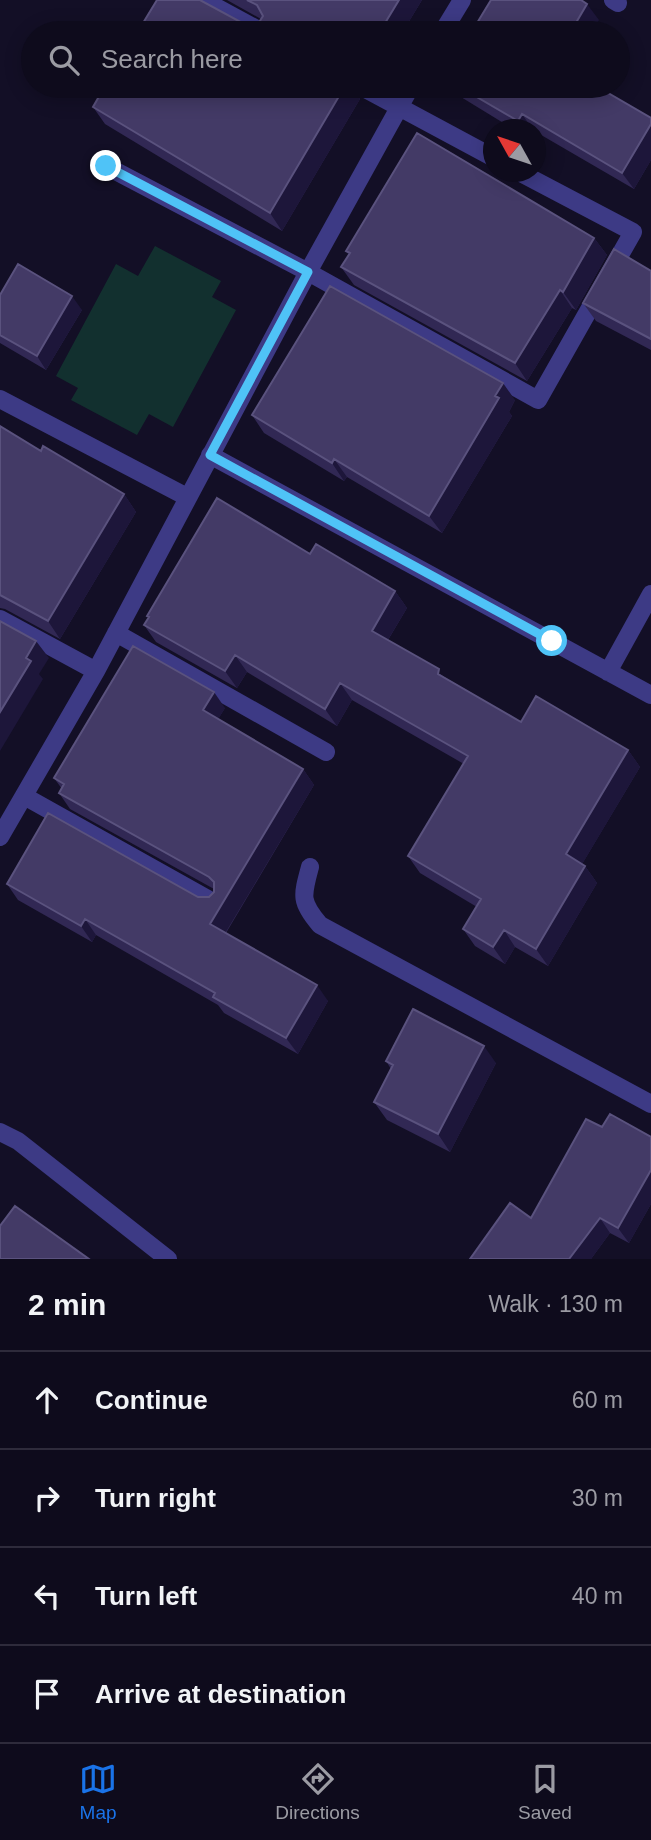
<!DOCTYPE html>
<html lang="en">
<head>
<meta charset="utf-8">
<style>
	body { margin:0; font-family:Helvetica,sans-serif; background:#1c1929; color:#f1f3f6 }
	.compass { position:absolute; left:483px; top:119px; width:63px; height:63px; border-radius:50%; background:#0e0b1c; box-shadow:0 4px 18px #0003; rotate:310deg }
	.stop { position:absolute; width:21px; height:21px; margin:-16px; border:5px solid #4fc3f7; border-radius:50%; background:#fff }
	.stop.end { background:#4fc3f7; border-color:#fff; box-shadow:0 2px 7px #0008 }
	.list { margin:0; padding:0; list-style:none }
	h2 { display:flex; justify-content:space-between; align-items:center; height:91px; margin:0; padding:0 28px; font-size:30px }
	h2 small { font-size:23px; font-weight:400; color:#9b9ba3 }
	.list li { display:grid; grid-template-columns:46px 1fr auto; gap:21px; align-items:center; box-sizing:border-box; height:98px; padding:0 28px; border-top:2px solid #2e2b3b }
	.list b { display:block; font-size:26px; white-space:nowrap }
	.list em { font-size:23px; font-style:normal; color:#9b9ba3 }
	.icon { flex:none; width:38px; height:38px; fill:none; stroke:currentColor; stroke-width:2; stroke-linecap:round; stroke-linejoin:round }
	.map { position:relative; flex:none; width:651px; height:1259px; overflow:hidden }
	.search { position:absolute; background:#0e0b1c; box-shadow:0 4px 18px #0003; left:21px; right:21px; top:21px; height:77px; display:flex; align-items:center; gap:18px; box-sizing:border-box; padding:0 24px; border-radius:38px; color:#9b9ba3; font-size:26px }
	.sheet { height:483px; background:#0e0b1c }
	nav { display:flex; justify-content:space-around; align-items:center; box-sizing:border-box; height:98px; border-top:2px solid #2e2b3b; background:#0e0b1c; font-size:19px; color:#9b9ba3 }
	nav a { display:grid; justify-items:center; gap:4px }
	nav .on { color:#1a73e8 }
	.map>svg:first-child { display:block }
</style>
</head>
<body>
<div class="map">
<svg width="651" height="1259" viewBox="0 0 651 1259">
	<rect width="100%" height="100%" fill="#130f26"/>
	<path fill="#12302f" d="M 155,246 L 221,281 L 212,297 L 236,310 L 173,427 L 149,414 L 137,435 L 71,400 L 78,388 L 56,376 L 116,264 L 138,276 Z"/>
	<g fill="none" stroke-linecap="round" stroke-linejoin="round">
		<path stroke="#3d3a85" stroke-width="18" d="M 203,0 L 264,33
			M 613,0 L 618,3
			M 442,33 L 462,0
			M 360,86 L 494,158
			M 106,166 L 308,272 L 538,400 L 633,232 L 519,172
			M 0,399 L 187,497
			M 210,455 L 651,695
			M 0,619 L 96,671
			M 116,633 L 326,752
			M 608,672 L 651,594
			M 24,796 L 215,903
			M 0,837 L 96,671 L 308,272 L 411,86
			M 310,867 C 302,896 300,902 320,925 L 651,1104
			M 0,1132 L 18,1141 L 168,1259"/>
	</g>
	<path fill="#312854" d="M 227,0 L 422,0 L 402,33 L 137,33 L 258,24 L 261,19 Z
		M 105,86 L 351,86 L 360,99 L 282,231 L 105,124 L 93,107 Z
		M 450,86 L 596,86 L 651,118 L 651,160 L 634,189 L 536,132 L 536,130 L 515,130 L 456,94 Z
		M 594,238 L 607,255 L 576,310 L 572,308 L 527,381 L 354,285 L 341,267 L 349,255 L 346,251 Z
		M 651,271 L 651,350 L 596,321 L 583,303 Z
		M 0,295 L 82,310 L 46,370 L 0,343 Z
		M 515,400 L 509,412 L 512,416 L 442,533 L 347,477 L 344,481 L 264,433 L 252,415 Z
		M 0,426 L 41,451 L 124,494 L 136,512 L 60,639 L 5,609 L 0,608 Z
		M 310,554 L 395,591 L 407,608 L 388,640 L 446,678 L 521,722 L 628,750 L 640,767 L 582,864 L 585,866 L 597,883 L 548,966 L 515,947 L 505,964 L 475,946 L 463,929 L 477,907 L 420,873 L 408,856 L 464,764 L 352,700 L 337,726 L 247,672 L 237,688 L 156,642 L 144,625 L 148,618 L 147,616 Z
		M 225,708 L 218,719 L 303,769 L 314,785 L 226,933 L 328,1001 L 298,1054 L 224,1013 L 218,1005 L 96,935 L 92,942 L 18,900 L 7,884 L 209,897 L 214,892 L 214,889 L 70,809 L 59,793 L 62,789 L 54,778 Z
		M 386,1061 L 496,1063 L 450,1152 L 387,1120 L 374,1102 L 391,1069 Z
		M 602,1127 L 651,1137 L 651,1204 L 629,1243 L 610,1233 L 591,1259 L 470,1259 L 531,1218 Z"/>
	<path fill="#1d163a" d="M 399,0 L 422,0 L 402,33 L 379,33 Z
		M 587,4 L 599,20 L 591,33 L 570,33 Z
		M 345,86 L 351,86 L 360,99 L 282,231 L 270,213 Z
		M 522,114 L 533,130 L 523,130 L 518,121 Z
		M 651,124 L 651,160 L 634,189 L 622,173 Z
		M 594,238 L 607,255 L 576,310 L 563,292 Z
		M 560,290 L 572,308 L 527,381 L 515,363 Z
		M 72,296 L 82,310 L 46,370 L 37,356 Z
		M 503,383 L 515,400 L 509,412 L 512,416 L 442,533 L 429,516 Z
		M 334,459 L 347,477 L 344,481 L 332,463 Z
		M 124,494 L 136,512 L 60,639 L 48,621 Z
		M 395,591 L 407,608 L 383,648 L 372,631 Z
		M 36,641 L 49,658 L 39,674 L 43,679 L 0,751 L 0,712 L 26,658 Z
		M 235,655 L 247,672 L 237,688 L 225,671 Z
		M 340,683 L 352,700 L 337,726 L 325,709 Z
		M 214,692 L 225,708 L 214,726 L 203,710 Z
		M 628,750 L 640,767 L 578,871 L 566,854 Z
		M 303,769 L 314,785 L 221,940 L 210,924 Z
		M 585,866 L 597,883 L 548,966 L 536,949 Z
		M 85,919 L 96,935 L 92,942 L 81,926 Z
		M 504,930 L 515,947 L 505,964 L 493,947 Z
		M 317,985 L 328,1001 L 298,1054 L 286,1038 Z
		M 484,1046 L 496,1063 L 450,1152 L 438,1134 Z
		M 651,1170 L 651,1204 L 629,1243 L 618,1228 Z
		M 600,1218 L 610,1233 L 591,1259 L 569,1259 Z"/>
	<path fill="#433a66" stroke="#5a527e" stroke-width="2" d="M 157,0 L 200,0 L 246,25 L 258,24 L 263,16 L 257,5 L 247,0 L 399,0 L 379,33 L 137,33 Z
		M 491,0 L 581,0 L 587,4 L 570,33 L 471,33 Z
		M 105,86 L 345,86 L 270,213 L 93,107 Z
		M 458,86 L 596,86 L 651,118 L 651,124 L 622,173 L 522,114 L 518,121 Z
		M 417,133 L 594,238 L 563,292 L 560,290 L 515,363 L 341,267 L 350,253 L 346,251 Z
		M 614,249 L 651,271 L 651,339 L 583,303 Z
		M 18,264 L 72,296 L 37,356 L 0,335 L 0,295 Z
		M 330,286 L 503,383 L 495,396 L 499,398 L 429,516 L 334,459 L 332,463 L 252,415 Z
		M 0,426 L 41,451 L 43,446 L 124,494 L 48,621 L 0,595 Z
		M 217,498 L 310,554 L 316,544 L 395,591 L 372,631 L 439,669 L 438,674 L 521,722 L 536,696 L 628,750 L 566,854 L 585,866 L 536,949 L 504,930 L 493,947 L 463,929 L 481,899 L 408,856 L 468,756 L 340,683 L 325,709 L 235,655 L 225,671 L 144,625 L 149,617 L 147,616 Z
		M 0,621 L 36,641 L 26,658 L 31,661 L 0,712 Z
		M 133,646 L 214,692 L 203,710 L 303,769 L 210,924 L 317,985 L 286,1038 L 213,997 L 215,993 L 85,919 L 81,926 L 7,884 L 48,813 L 198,897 L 209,897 L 214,892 L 214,882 L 209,877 L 59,793 L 64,784 L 54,778 Z
		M 413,1009 L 484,1046 L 438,1134 L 374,1102 L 393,1065 L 386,1061 Z
		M 610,1114 L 651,1137 L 651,1170 L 618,1228 L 600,1218 L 569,1259 L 470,1259 L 510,1203 L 531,1218 L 586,1119 L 602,1127 Z
		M 15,1206 L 89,1259 L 0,1259 L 0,1226 Z"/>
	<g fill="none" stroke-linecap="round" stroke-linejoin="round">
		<path stroke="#4fc3f7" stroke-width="9" d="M 106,166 L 308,272 L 210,455 L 552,641"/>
	</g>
</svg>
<svg class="compass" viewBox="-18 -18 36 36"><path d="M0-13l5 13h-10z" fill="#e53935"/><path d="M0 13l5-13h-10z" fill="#9b9ba3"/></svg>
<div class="stop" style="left:552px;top:641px"></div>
<div class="stop end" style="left:106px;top:166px"></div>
<div class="search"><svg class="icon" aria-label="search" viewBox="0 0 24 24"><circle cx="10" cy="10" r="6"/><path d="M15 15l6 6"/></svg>Search here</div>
</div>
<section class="sheet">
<h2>2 min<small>Walk · 130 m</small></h2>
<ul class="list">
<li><svg class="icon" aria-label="ahead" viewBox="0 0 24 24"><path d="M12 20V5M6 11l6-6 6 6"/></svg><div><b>Continue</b></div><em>60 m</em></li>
<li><svg class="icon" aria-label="right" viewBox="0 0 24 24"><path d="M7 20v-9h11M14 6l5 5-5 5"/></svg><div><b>Turn right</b></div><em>30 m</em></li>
<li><svg class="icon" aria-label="left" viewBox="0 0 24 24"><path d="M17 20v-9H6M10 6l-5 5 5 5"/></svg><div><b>Turn left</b></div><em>40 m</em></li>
<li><svg class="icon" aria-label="arrive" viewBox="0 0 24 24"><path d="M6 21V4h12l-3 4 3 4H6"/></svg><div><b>Arrive at destination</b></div></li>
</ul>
</section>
<nav>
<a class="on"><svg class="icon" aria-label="map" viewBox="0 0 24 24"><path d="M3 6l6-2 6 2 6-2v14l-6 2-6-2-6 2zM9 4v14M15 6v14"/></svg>Map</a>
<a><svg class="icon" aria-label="directions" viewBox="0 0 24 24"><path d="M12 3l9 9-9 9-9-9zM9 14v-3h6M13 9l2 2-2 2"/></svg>Directions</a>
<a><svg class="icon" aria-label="saved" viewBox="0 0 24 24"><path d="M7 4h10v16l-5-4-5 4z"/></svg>Saved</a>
</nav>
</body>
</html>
